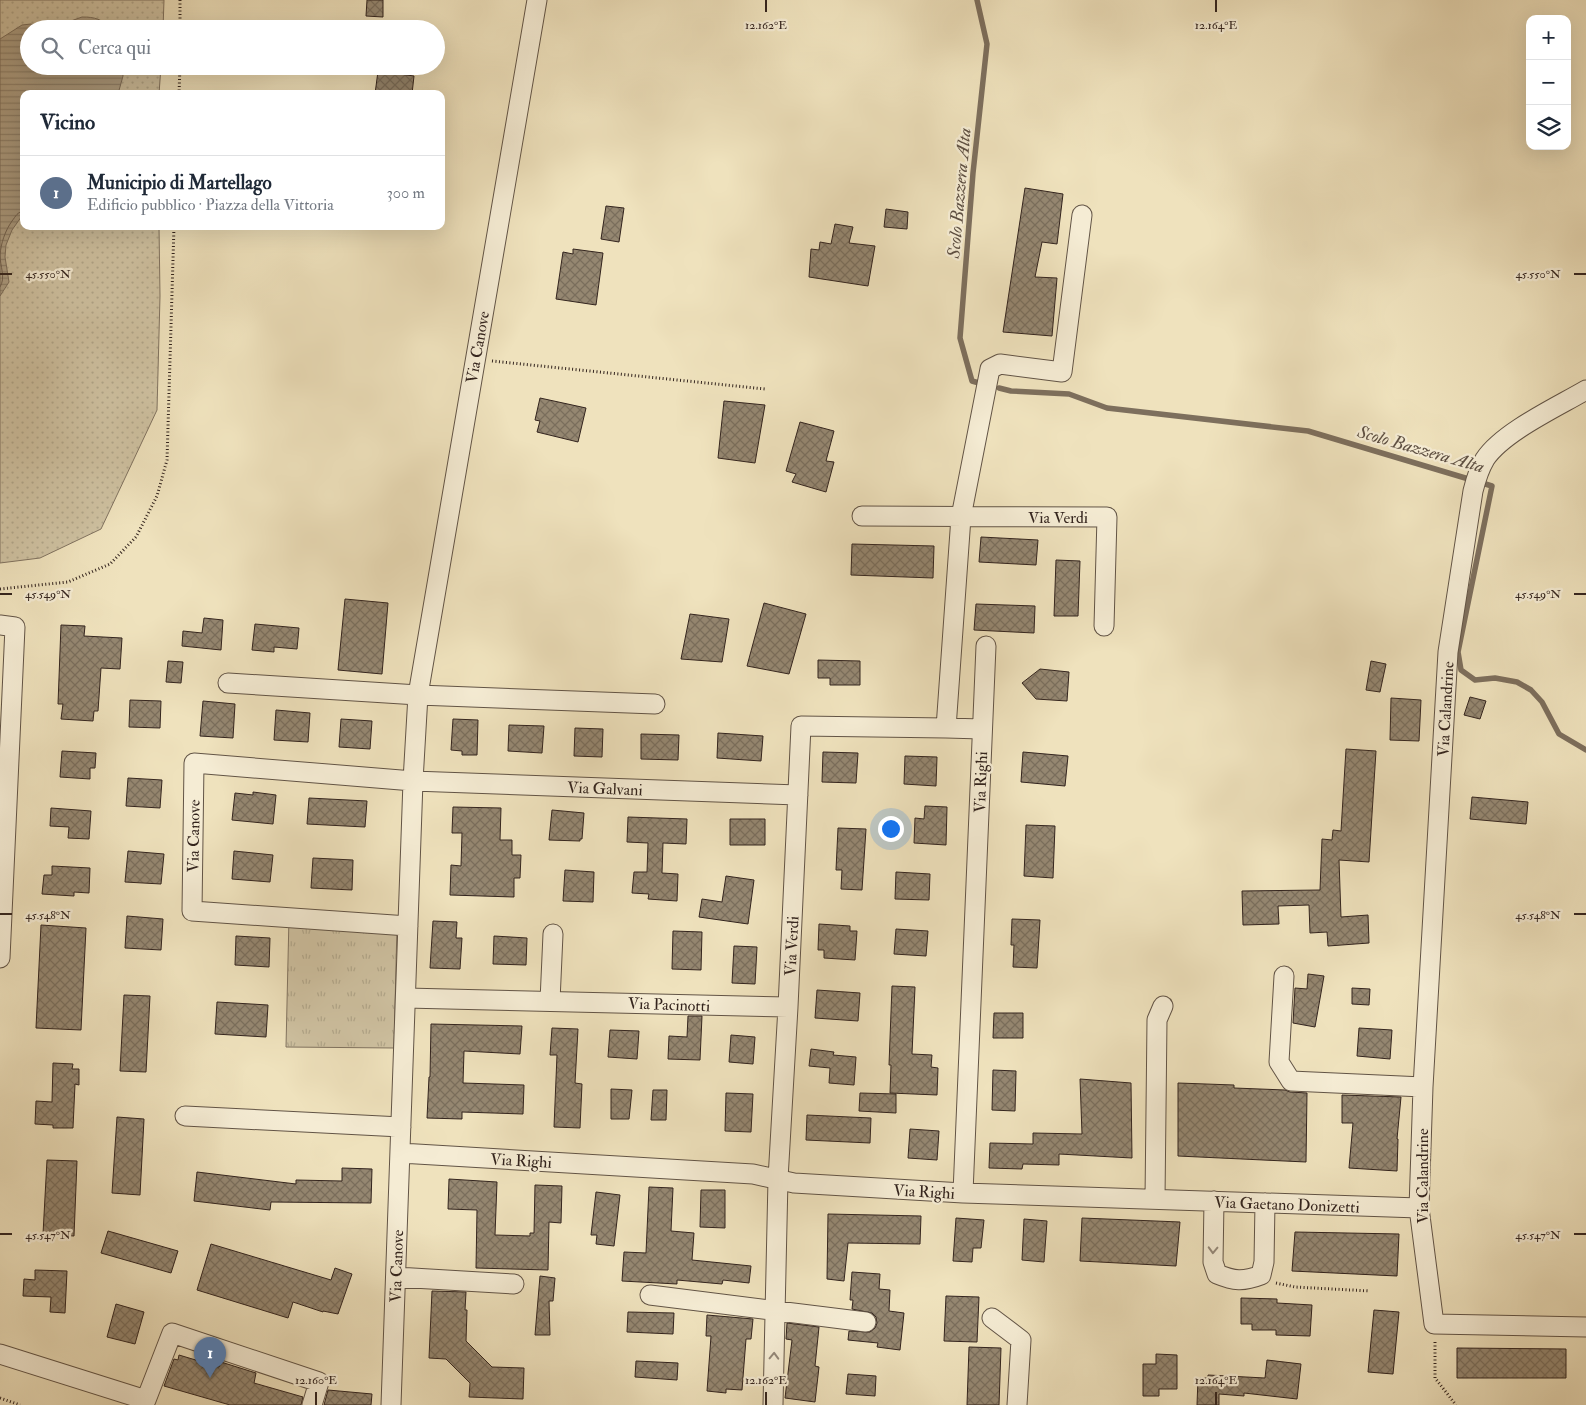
<!DOCTYPE html>
<html lang="it">
<head>
<meta charset="utf-8">
<style>
	body { margin:0; font-family:"IM FELL Double Pica",serif; background:#f2f2f3; color:#1f2937 }
	.controls { position:absolute; right:15px; top:15px; display:grid; overflow:hidden; border-radius:10px; box-shadow:0 5px 20px #0002 }
	.controls button { width:45px; height:45px; display:grid; place-items:center; padding:0; border:0; border-bottom:1px solid #e0e1e3; background:#fff; color:#1f2937; font:25px sans-serif }
	.you { position:absolute; left:890px; top:828px; width:18px; height:18px; margin:-12px; border:4px solid #fff; border-radius:50%; background:#1a73e8; box-shadow:0 0 0 8px #1a73e833 }
	.badge { display:grid; place-items:center; width:32px; height:32px; border-radius:50%; background:#ea580c; color:#fff; font-size:16px; font-weight:700 }
	.pin { position:absolute; translate:-50% -41px; filter:drop-shadow(0 1px 2px #0008) }
	.pin::after { content:''; position:absolute; top:26px; width:18px; height:15px; background:inherit; clip-path:polygon(0 0,100% 0,50% 100%) }
	.list { margin:0; padding:0; list-style:none }
	h2 { display:flex; justify-content:space-between; align-items:center; height:65px; margin:0; padding:0 20px; font-size:21px }
	h2 small { font-size:16px; font-weight:400; color:#747a83 }
	.list li { display:grid; grid-template-columns:32px 1fr auto; gap:15px; align-items:center; box-sizing:border-box; height:75px; padding:0 20px; border-top:1px solid #e0e1e3 }
	.list b { display:block; font-size:19px; white-space:nowrap }
	.list p { margin:0; font-size:16px; white-space:nowrap; color:#747a83 }
	.list em { font-size:16px; font-style:normal; color:#747a83 }
	.icon { flex:none; width:28px; height:28px; fill:none; stroke:currentColor; stroke-width:2; stroke-linecap:round; stroke-linejoin:round }
	.map { position:relative; flex:none; width:1586px; height:1405px; overflow:hidden }
	.search { position:absolute; background:#fff; box-shadow:0 5px 20px #0002; left:20px; top:20px; width:425px; height:55px; display:flex; align-items:center; gap:12px; box-sizing:border-box; padding:0 18px; border-radius:28px; color:#747a83; font-size:19px }
	.panel { position:absolute; background:#fff; box-shadow:0 5px 20px #0002; left:20px; top:90px; width:425px; height:140px; border-radius:10px }
	.map>svg:first-child { display:block }
</style>
</head>
<body>
<div class="map">
<svg width="1586" height="1405" viewBox="0 0 1586 1405">
	<defs>
		<pattern id="grass-dots" width="8" height="8" patternUnits="userSpaceOnUse" patternTransform="scale(1.25)"><rect width="8" height="8" fill="#cfc2a2"/><path d="M2 2h.1M6 6h.1" fill="none" stroke="#b2a78b" stroke-width="1.8" stroke-linecap="round"/></pattern>
		<pattern id="park-tufts" width="24" height="20" patternUnits="userSpaceOnUse" patternTransform="scale(1.25)"><rect width="24" height="20" fill="#cfc2a2"/><path d="M3 7l-1-3M5 7V3M7 7l1-3M15 17l-1-3M17 17v-4M19 17l1-3" fill="none" stroke="#b2a78b"/></pattern>
		<pattern id="water-rules" width="6" height="5" patternUnits="userSpaceOnUse" patternTransform="scale(1.25)"><rect width="6" height="5" fill="#afa187"/><path d="M0 2.5h6" fill="none" stroke="#8f836e"/></pattern>
		<pattern id="building-cross-hatch" width="8" height="8" patternUnits="userSpaceOnUse" patternTransform="scale(1.25)"><rect width="8" height="8" fill="#958771"/><path d="M0 0l8 8M0 8l8-8" fill="none" stroke="#7a6e5c"/></pattern>
	</defs>
	<rect width="100%" height="100%" fill="#efe2bd"/>
	<filter id="stains"><feTurbulence type="fractalNoise" baseFrequency=".004" numOctaves="4"/><feColorMatrix values="0 0 0 0 .2 0 0 0 0 .09 0 0 0 0 .02 0 0 0 .5 -.17"/></filter>
	<radialGradient id="worn" r=".72"><stop offset=".6" stop-color="#630" stop-opacity="0"/><stop offset="1" stop-color="#630" stop-opacity=".3"/></radialGradient>
	<path fill="url(#grass-dots)" stroke="#817360" d="M 0,0 L 164,0 L 163,29 L 29,29 L 29,66 L 161,66 L 159,94 L 24,94 L 24,226 L 159,226 L 160,296 L 157,410 L 101,529 L 40,558 L 0,563 Z"/>
	<path fill="url(#park-tufts)" stroke="#817360" d="M 289,917 L 397,925 L 394,1048 L 286,1047 Z"/>
	<path fill="url(#water-rules)" stroke="#7d6f5d" d="M 82,17 C 95,17 102,19 111,29 L 29,29 L 29,66 L 122,66 L 123,76 L 118,94 L 24,94 L 24,213 L 12,230 L 6,245 L 5,257 L 9,282 L 0,296 L 0,39 L 22,25 L 31,24 L 42,28 L 57,26 Z"/>
	<g fill="none" stroke-linecap="round" stroke-linejoin="round">
		<path stroke="#716252" stroke-width="1" d="M 0,287 C 6,278 0,266 0,255 C 1,243 5,231 12,221 C 16,216 17,212 24,211"/>
		<path stroke="#7d6f5d" stroke-width="5.5" d="M 977,0 L 987,44 L 973,173 L 960,338 L 972,381 L 979,383
			M 999,388 L 1011,391 L 1069,394 L 1107,408 L 1308,431 L 1492,486 L 1458,652 L 1461,670 L 1475,680 L 1495,678 L 1517,682 L 1531,690 L 1542,702 L 1559,734 L 1586,750"/>
	</g>
	<path fill="url(#building-cross-hatch)" stroke="#33241e" d="M 367,0 L 383,0 L 383,17 L 366,16 Z
		M 378,71 L 414,76 L 412,94 L 375,94 Z
		M 1025,188 L 1063,194 L 1057,244 L 1042,242 L 1035,277 L 1057,278 L 1052,336 L 1003,332 Z
		M 606,206 L 624,208 L 619,242 L 601,239 Z
		M 886,209 L 908,212 L 907,229 L 884,227 Z
		M 835,224 L 853,227 L 849,243 L 875,246 L 868,286 L 809,277 L 811,249 L 819,250 L 820,242 L 831,244 Z
		M 573,249 L 603,253 L 596,305 L 556,299 L 563,252 L 573,254 Z
		M 540,398 L 586,408 L 578,442 L 537,432 L 540,421 L 535,420 Z
		M 724,401 L 765,405 L 755,463 L 718,458 Z
		M 800,422 L 834,431 L 826,461 L 834,462 L 826,492 L 792,482 L 796,474 L 786,471 Z
		M 981,537 L 1038,540 L 1036,565 L 979,562 Z
		M 852,544 L 934,546 L 933,578 L 851,575 Z
		M 1056,560 L 1080,561 L 1078,616 L 1054,616 Z
		M 345,599 L 388,603 L 382,674 L 338,670 Z
		M 764,603 L 806,614 L 789,674 L 747,666 Z
		M 976,604 L 1035,606 L 1034,633 L 974,630 Z
		M 690,614 L 729,619 L 722,662 L 681,659 Z
		M 204,618 L 223,620 L 221,650 L 182,646 L 183,631 L 202,633 Z
		M 255,624 L 299,628 L 297,649 L 274,647 L 274,652 L 252,650 Z
		M 61,625 L 85,626 L 84,636 L 122,638 L 120,669 L 101,668 L 98,711 L 94,711 L 93,721 L 61,719 L 63,704 L 58,704 Z
		M 818,660 L 860,661 L 860,685 L 830,685 L 830,678 L 818,678 Z
		M 168,661 L 183,662 L 181,683 L 166,682 Z
		M 1371,661 L 1386,664 L 1380,692 L 1366,690 Z
		M 1040,669 L 1069,672 L 1067,701 L 1036,699 L 1022,683 Z
		M 1470,697 L 1486,701 L 1480,719 L 1464,715 Z
		M 1391,698 L 1421,700 L 1419,741 L 1390,740 Z
		M 130,700 L 161,701 L 160,728 L 129,727 Z
		M 203,701 L 235,704 L 233,738 L 200,736 Z
		M 276,710 L 310,713 L 308,742 L 274,740 Z
		M 341,719 L 372,721 L 370,749 L 339,747 Z
		M 453,719 L 478,720 L 477,755 L 462,755 L 462,751 L 451,750 Z
		M 509,725 L 544,726 L 542,753 L 508,751 Z
		M 575,728 L 603,729 L 602,757 L 574,756 Z
		M 718,733 L 763,736 L 761,761 L 717,758 Z
		M 641,734 L 679,735 L 678,760 L 641,759 Z
		M 1346,749 L 1376,751 L 1369,862 L 1339,860 L 1341,917 L 1368,915 L 1369,943 L 1328,946 L 1327,932 L 1310,933 L 1309,905 L 1278,906 L 1279,924 L 1243,925 L 1242,891 L 1320,890 L 1322,839 L 1332,840 L 1333,830 L 1341,831 Z
		M 62,751 L 96,753 L 95,768 L 90,768 L 90,779 L 60,777 Z
		M 823,752 L 858,753 L 856,783 L 822,782 Z
		M 1023,752 L 1068,756 L 1065,786 L 1021,782 Z
		M 905,756 L 937,757 L 936,786 L 904,784 Z
		M 128,778 L 162,780 L 160,808 L 126,806 Z
		M 253,792 L 276,795 L 273,824 L 232,820 L 235,793 L 253,795 Z
		M 1472,797 L 1528,802 L 1526,824 L 1470,819 Z
		M 309,798 L 367,801 L 365,827 L 307,824 Z
		M 925,806 L 947,807 L 946,845 L 914,843 L 915,818 L 924,819 Z
		M 453,807 L 501,808 L 500,840 L 512,840 L 512,855 L 521,855 L 520,878 L 514,878 L 514,897 L 450,895 L 451,865 L 461,866 L 462,833 L 452,833 Z
		M 51,808 L 91,811 L 89,839 L 68,838 L 69,827 L 50,826 Z
		M 552,810 L 584,813 L 582,839 L 580,839 L 580,841 L 549,840 Z
		M 628,817 L 687,819 L 686,844 L 663,843 L 662,873 L 678,874 L 677,901 L 648,899 L 649,894 L 632,893 L 634,872 L 647,872 L 648,843 L 627,842 Z
		M 730,819 L 765,819 L 765,845 L 730,845 Z
		M 1026,825 L 1055,826 L 1053,878 L 1024,876 Z
		M 838,828 L 866,829 L 862,890 L 841,889 L 842,870 L 836,870 Z
		M 128,851 L 164,854 L 161,884 L 125,882 Z
		M 234,851 L 273,855 L 270,882 L 232,879 Z
		M 313,858 L 353,860 L 352,890 L 311,888 Z
		M 52,866 L 90,868 L 89,893 L 74,892 L 74,896 L 42,894 L 44,875 L 52,875 Z
		M 565,870 L 594,872 L 593,902 L 563,901 Z
		M 896,872 L 930,874 L 929,900 L 895,899 Z
		M 726,876 L 754,880 L 748,924 L 699,917 L 702,899 L 722,902 Z
		M 127,916 L 163,919 L 161,950 L 125,948 Z
		M 1012,919 L 1040,920 L 1037,968 L 1013,967 L 1014,945 L 1011,945 Z
		M 433,921 L 457,922 L 456,938 L 462,938 L 460,969 L 430,968 Z
		M 819,924 L 850,926 L 850,931 L 857,931 L 855,960 L 824,958 L 824,950 L 818,950 Z
		M 41,925 L 86,928 L 81,1030 L 36,1028 Z
		M 896,929 L 928,931 L 926,956 L 894,954 Z
		M 673,931 L 702,932 L 701,970 L 672,969 Z
		M 236,936 L 270,938 L 269,967 L 235,965 Z
		M 494,936 L 527,938 L 526,965 L 493,964 Z
		M 734,946 L 757,947 L 755,984 L 732,983 Z
		M 1308,974 L 1324,976 L 1315,1027 L 1293,1023 L 1295,988 L 1307,989 Z
		M 892,986 L 915,987 L 912,1054 L 932,1055 L 931,1067 L 938,1068 L 937,1095 L 890,1093 L 891,1065 L 889,1065 Z
		M 1352,988 L 1370,989 L 1369,1005 L 1352,1004 Z
		M 817,990 L 860,993 L 858,1021 L 815,1018 Z
		M 124,995 L 150,996 L 146,1072 L 120,1071 Z
		M 217,1002 L 268,1005 L 266,1037 L 215,1034 Z
		M 994,1013 L 1023,1013 L 1023,1038 L 993,1038 Z
		M 688,1016 L 702,1016 L 700,1060 L 668,1059 L 669,1036 L 687,1037 Z
		M 431,1024 L 522,1026 L 520,1054 L 464,1051 L 463,1083 L 524,1085 L 523,1114 L 462,1112 L 462,1119 L 427,1118 L 429,1077 L 430,1077 Z
		M 552,1028 L 578,1029 L 575,1083 L 582,1084 L 580,1128 L 554,1127 L 557,1055 L 550,1055 Z
		M 1359,1028 L 1392,1030 L 1390,1059 L 1357,1056 Z
		M 610,1030 L 639,1031 L 637,1059 L 608,1057 Z
		M 731,1035 L 755,1037 L 753,1064 L 729,1062 Z
		M 811,1049 L 834,1052 L 833,1055 L 856,1057 L 854,1085 L 829,1083 L 830,1068 L 809,1066 Z
		M 53,1063 L 73,1064 L 72,1069 L 79,1069 L 79,1085 L 75,1084 L 73,1128 L 53,1128 L 53,1125 L 35,1124 L 36,1101 L 52,1102 Z
		M 993,1070 L 1016,1071 L 1015,1111 L 992,1110 Z
		M 1080,1079 L 1131,1083 L 1132,1158 L 1059,1154 L 1059,1165 L 1023,1164 L 1022,1169 L 989,1168 L 990,1143 L 1033,1144 L 1033,1133 L 1082,1134 Z
		M 1178,1083 L 1234,1085 L 1234,1088 L 1285,1090 L 1290,1092 L 1307,1093 L 1306,1162 L 1178,1156 Z
		M 611,1089 L 632,1090 L 629,1119 L 611,1119 Z
		M 653,1090 L 667,1090 L 666,1120 L 651,1120 Z
		M 726,1093 L 753,1094 L 751,1132 L 725,1131 Z
		M 860,1093 L 896,1094 L 896,1113 L 859,1111 Z
		M 1342,1095 L 1401,1097 L 1397,1139 L 1398,1139 L 1397,1171 L 1349,1168 L 1353,1123 L 1342,1123 Z
		M 807,1115 L 871,1118 L 870,1143 L 806,1140 Z
		M 117,1117 L 144,1119 L 140,1195 L 112,1193 Z
		M 910,1129 L 939,1131 L 937,1160 L 908,1158 Z
		M 47,1160 L 77,1161 L 74,1236 L 43,1234 Z
		M 342,1168 L 372,1169 L 371,1203 L 271,1202 L 270,1210 L 194,1201 L 197,1172 L 296,1184 L 296,1180 L 342,1181 Z
		M 449,1179 L 497,1182 L 495,1235 L 530,1236 L 530,1233 L 534,1233 L 535,1185 L 562,1186 L 561,1223 L 549,1222 L 548,1270 L 476,1268 L 477,1210 L 448,1209 Z
		M 649,1187 L 673,1188 L 671,1231 L 694,1233 L 692,1260 L 751,1266 L 749,1283 L 723,1280 L 722,1284 L 677,1280 L 677,1284 L 622,1281 L 624,1252 L 646,1253 Z
		M 701,1190 L 725,1190 L 725,1228 L 700,1227 Z
		M 596,1192 L 620,1195 L 614,1246 L 596,1244 L 597,1235 L 591,1235 Z
		M 828,1214 L 921,1216 L 920,1244 L 848,1243 L 844,1281 L 827,1279 Z
		M 956,1218 L 984,1220 L 981,1248 L 973,1248 L 972,1262 L 953,1261 Z
		M 1082,1218 L 1180,1222 L 1176,1266 L 1080,1261 Z
		M 1024,1219 L 1047,1221 L 1044,1262 L 1022,1260 Z
		M 108,1231 L 178,1251 L 171,1273 L 101,1253 Z
		M 1295,1232 L 1399,1234 L 1397,1276 L 1292,1271 Z
		M 211,1244 L 331,1280 L 335,1268 L 352,1274 L 338,1314 L 323,1311 L 323,1312 L 293,1302 L 288,1318 L 197,1290 Z
		M 35,1270 L 67,1271 L 65,1313 L 50,1312 L 51,1297 L 23,1296 L 24,1279 L 35,1280 Z
		M 852,1272 L 880,1274 L 879,1289 L 890,1290 L 889,1311 L 904,1313 L 900,1350 L 877,1347 L 878,1343 L 848,1340 L 849,1331 L 870,1332 L 875,1328 L 877,1323 L 876,1317 L 872,1313 L 852,1309 L 853,1300 L 850,1300 Z
		M 540,1276 L 555,1278 L 553,1301 L 549,1301 L 550,1335 L 535,1335 Z
		M 432,1291 L 466,1292 L 465,1310 L 467,1310 L 466,1341 L 492,1367 L 524,1368 L 523,1399 L 469,1397 L 470,1383 L 446,1359 L 429,1358 Z
		M 946,1296 L 979,1297 L 977,1342 L 944,1341 Z
		M 1241,1298 L 1277,1299 L 1277,1303 L 1312,1305 L 1310,1336 L 1276,1335 L 1276,1330 L 1252,1330 L 1252,1324 L 1241,1324 Z
		M 116,1304 L 144,1312 L 135,1344 L 107,1337 Z
		M 1374,1310 L 1399,1312 L 1393,1374 L 1368,1372 Z
		M 628,1312 L 674,1313 L 673,1334 L 627,1332 Z
		M 707,1315 L 753,1319 L 751,1339 L 746,1339 L 742,1390 L 726,1389 L 726,1393 L 707,1391 L 711,1336 L 706,1336 Z
		M 787,1323 L 819,1327 L 815,1366 L 819,1367 L 815,1402 L 785,1398 L 792,1340 L 786,1339 Z
		M 969,1347 L 1001,1348 L 999,1405 L 967,1405 Z
		M 1457,1348 L 1566,1349 L 1566,1378 L 1457,1378 Z
		M 1156,1354 L 1177,1355 L 1177,1389 L 1159,1389 L 1159,1396 L 1143,1396 L 1143,1364 L 1156,1364 Z
		M 179,1355 L 219,1367 L 221,1362 L 256,1373 L 254,1383 L 303,1397 L 301,1405 L 230,1405 L 164,1386 L 174,1359 L 178,1360 Z
		M 1267,1360 L 1301,1364 L 1297,1399 L 1244,1393 L 1244,1396 L 1219,1394 L 1219,1405 L 1197,1405 L 1198,1378 L 1208,1378 L 1208,1375 L 1265,1378 Z
		M 636,1361 L 678,1363 L 677,1380 L 635,1377 Z
		M 848,1374 L 876,1376 L 875,1396 L 846,1394 Z
		M 328,1390 L 372,1394 L 371,1405 L 324,1405 Z"/>
	<g fill="none" stroke-linecap="round" stroke-linejoin="round">
		<g stroke="#625446" stroke-width="21">
			<path id="minor" d="M 1586,390 C 1557,407 1503,432 1485,459 C 1479,469 1476,479 1473,491 L 1448,652 L 1423,1087 L 1419,1208 L 1434,1324 L 1586,1327
				M 862,516 L 1107,517 L 1104,626
				M 0,625 L 15,627 L 0,958
				M 228,683 L 418,695 L 655,704
				M 946,728 L 982,729
				M 408,926 L 192,911 L 194,763 L 413,781 L 798,795
				M 1284,976 L 1279,1062 L 1291,1081 L 1423,1087
				M 406,998 L 788,1007
				M 550,1001 L 553,934
				M 185,1116 L 401,1127
				M 400,1153 L 753,1174 L 794,1183 L 963,1193 L 1419,1208
				M 963,1193 L 986,646
				M 1155,1199 L 1157,1020 L 1163,1006
				M 1214,1201 L 1213,1262 L 1217,1274 C 1234,1281 1243,1282 1261,1275 L 1264,1262 L 1265,1203
				M 396,1277 L 514,1284
				M 650,1295 L 866,1322
				M 992,1318 L 1021,1340 L 1017,1405
				M 0,1354 L 146,1400 L 172,1333 L 319,1382 L 312,1405
				M 391,1405 L 413,781 L 418,695 L 537,0
				M 773,1405 L 778,1179 L 788,1007 L 801,726 L 946,728 L 961,517 L 990,369 L 1000,364 L 1062,372 L 1082,215"/>
		</g>
		<path stroke="#33241e" stroke-width="3" stroke-dasharray="1 2.5" stroke-linecap="butt" d="M 180,0 L 180,29
			M 179,94 L 180,66
			M 492,361 L 765,389
			M 0,589 L 68,582 L 110,564 L 136,537 L 157,496 L 167,460 L 174,226
			M 1276,1283 L 1295,1287 L 1370,1291
			M 1435,1342 L 1435,1378 L 1456,1405
			M 0,1398 L 20,1405"/>
		<use href="#minor" stroke="#f5ecd4" stroke-width="19"/>
	</g>
	<defs><path id="oneway-chevron" d="M-2-3.5L2.5 0L-2 3.5" fill="none" stroke-width="1.6" stroke-linecap="round" stroke-linejoin="round" transform="scale(1.25)"/></defs>
	<g stroke="#948879">
		<use href="#oneway-chevron" transform="translate(1213 1250) rotate(92)"/>
		<use href="#oneway-chevron" transform="translate(774 1356) rotate(-88)"/>
	</g>
	<path fill="none" stroke="#33241e" stroke-width="2" d="M 766,0 L 766,12M 1216,0 L 1216,12M 0,274 L 12,274M 1574,274 L 1586,274M 0,594 L 12,594M 1574,594 L 1586,594M 0,914 L 12,914M 1574,914 L 1586,914M 0,1234 L 12,1234M 1574,1234 L 1586,1234M 316,1392 L 316,1405M 766,1392 L 766,1405M 1216,1392 L 1216,1405"/>
	<g text-anchor="middle" stroke-width="4.5" stroke-linejoin="round" paint-order="stroke">
		<g font-size="16" fill="#33241e" stroke="#f5ecd4">
			<text transform="translate(477 347) rotate(-80)" y="6">Via Canove</text>
			<text x="1058" y="523">Via Verdi</text>
			<text transform="translate(1445 709) rotate(-87)" y="6">Via Calandrine</text>
			<text transform="translate(980 782) rotate(-88)" y="6">Via Righi</text>
			<text transform="translate(605 788) rotate(2)" y="6">Via Galvani</text>
			<text transform="translate(193 836) rotate(-89)" y="6">Via Canove</text>
			<text transform="translate(791 946) rotate(-87)" y="6">Via Verdi</text>
			<text transform="translate(669 1004) rotate(2)" y="6">Via Pacinotti</text>
			<text transform="translate(521 1160) rotate(3)" y="6">Via Righi</text>
			<text transform="translate(1422 1176) rotate(-90)" y="6">Via Calandrine</text>
			<text transform="translate(924 1191) rotate(3)" y="6">Via Righi</text>
			<text transform="translate(1287 1204) rotate(2)" y="6">Via Gaetano Donizetti</text>
			<text transform="translate(396 1266) rotate(-88)" y="6">Via Canove</text>
		</g>
		<g font-size="18" font-style="italic" fill="#5e5043" stroke="#f5ecd4">
			<text transform="translate(959 193) rotate(-85)" y="6">Scolo Bazzera Alta</text>
			<text transform="translate(1421 449) rotate(16)" y="6">Scolo Bazzera Alta</text>
		</g>
	</g>
	<g font-size="12" text-anchor="middle" fill="#33241e" stroke="#f5ecd4" stroke-width="4.5" stroke-linejoin="round" paint-order="stroke">
		<text x="766" y="29">12.162°E</text>
		<text x="1216" y="29">12.164°E</text>
		<text x="48" y="278">45.550°N</text>
		<text x="1538" y="278">45.550°N</text>
		<text x="48" y="598">45.549°N</text>
		<text x="1538" y="598">45.549°N</text>
		<text x="48" y="919">45.548°N</text>
		<text x="1538" y="919">45.548°N</text>
		<text x="48" y="1239">45.547°N</text>
		<text x="1538" y="1239">45.547°N</text>
		<text x="316" y="1384">12.160°E</text>
		<text x="766" y="1384">12.162°E</text>
		<text x="1216" y="1384">12.164°E</text>
	</g>
	<rect width="100%" height="100%" filter="url(#stains)"/>
	<rect width="100%" height="100%" fill="url(#worn)"/>
</svg>
<div class="controls">
<button>+</button>
<button>−</button>
<button><svg class="icon" aria-label="layers" viewBox="0 0 24 24"><path d="M12 4l9 5-9 5-9-5zM3 14l9 5 9-5"/></svg></button>
</div>
<div class="you"></div>
<div class="pin badge" style="left:210px;top:1378px;background:#5c6f8a">1</div>
<div class="search"><svg class="icon" aria-label="search" viewBox="0 0 24 24"><circle cx="10" cy="10" r="6"/><path d="M15 15l6 6"/></svg>Cerca qui</div>
<section class="panel">
<h2>Vicino<small></small></h2>
<ul class="list">
<li><span class="badge" style="background:#5c6f8a">1</span><div><b>Municipio di Martellago</b><p>Edificio pubblico · Piazza della Vittoria</p></div><em>300 m</em></li>
</ul>
</section>
</div>
</body>
</html>
